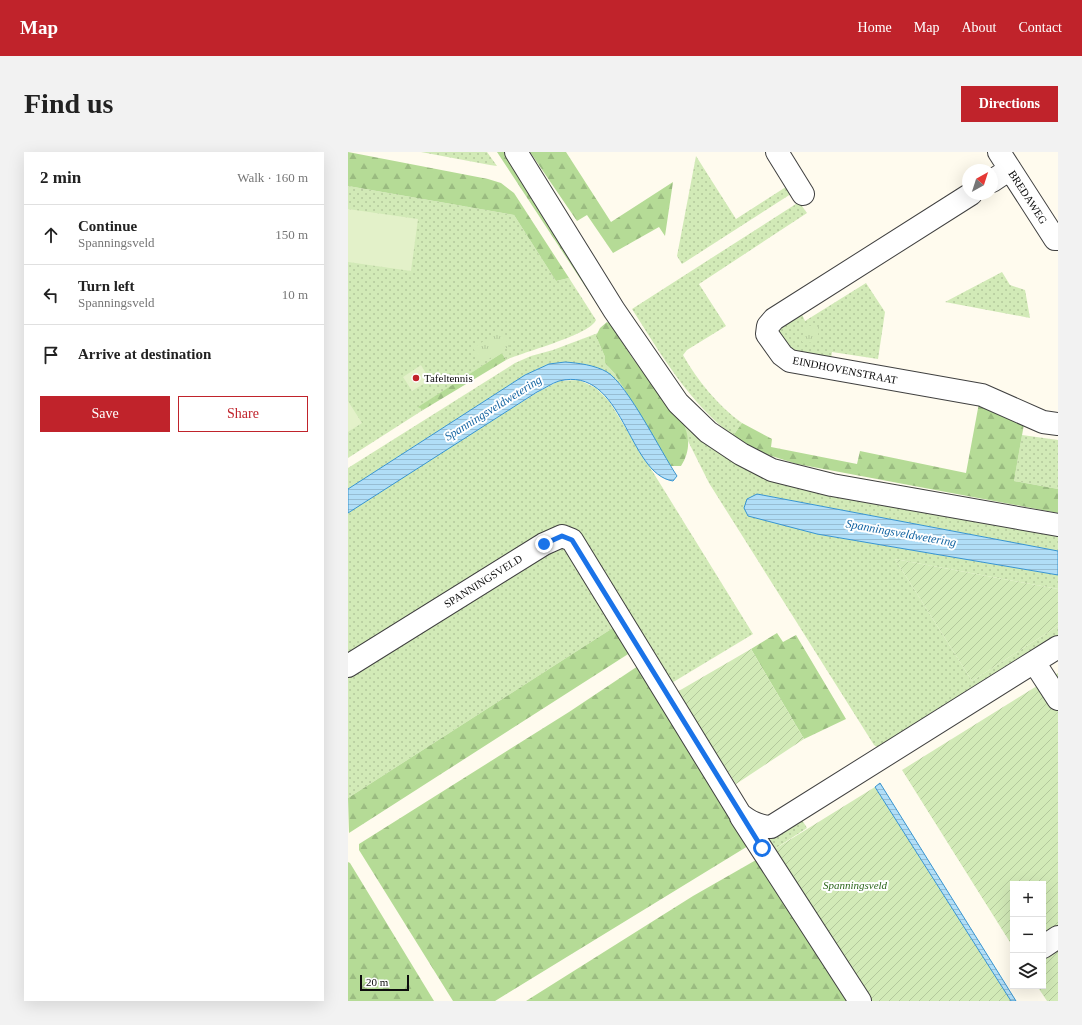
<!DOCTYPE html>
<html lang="en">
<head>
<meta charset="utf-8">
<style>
	body { margin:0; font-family:Georgia,serif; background:#f2f2f2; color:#222 }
	.controls { position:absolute; right:12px; bottom:12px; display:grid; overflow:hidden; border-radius:0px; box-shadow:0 4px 16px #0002 }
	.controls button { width:36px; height:36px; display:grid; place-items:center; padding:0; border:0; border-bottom:1px solid #e0e0e0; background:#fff; color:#222; font:20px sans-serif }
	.compass { position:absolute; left:614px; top:12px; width:36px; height:36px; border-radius:50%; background:#fff; box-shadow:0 4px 16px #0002; rotate:39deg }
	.scale { position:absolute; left:12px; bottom:10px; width:49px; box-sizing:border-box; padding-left:4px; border:2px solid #0d0d0d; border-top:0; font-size:11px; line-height:14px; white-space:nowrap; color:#0d0d0d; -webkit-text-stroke:3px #fff; paint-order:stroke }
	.stop { position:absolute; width:12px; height:12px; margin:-9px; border:3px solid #1a73e8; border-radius:50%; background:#fff }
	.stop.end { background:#1a73e8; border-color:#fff; box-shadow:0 1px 4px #0008 }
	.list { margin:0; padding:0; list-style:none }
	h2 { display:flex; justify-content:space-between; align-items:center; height:52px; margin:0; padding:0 16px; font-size:17px }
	h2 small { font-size:13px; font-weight:400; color:#767676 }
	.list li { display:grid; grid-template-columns:26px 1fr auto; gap:12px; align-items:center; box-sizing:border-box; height:60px; padding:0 16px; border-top:1px solid #e0e0e0 }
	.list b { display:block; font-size:15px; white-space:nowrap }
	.list p { margin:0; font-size:13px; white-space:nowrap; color:#767676 }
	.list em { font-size:13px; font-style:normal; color:#767676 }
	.actions { display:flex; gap:8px; padding:12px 16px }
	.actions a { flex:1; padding:9px 0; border:1px solid #c0232b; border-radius:0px; text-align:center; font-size:14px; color:#c0232b }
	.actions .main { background:#c0232b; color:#fff }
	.icon { flex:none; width:22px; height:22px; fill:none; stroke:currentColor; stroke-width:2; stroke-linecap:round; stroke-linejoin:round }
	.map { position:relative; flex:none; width:710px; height:849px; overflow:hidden; border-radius:0px }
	header { display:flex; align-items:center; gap:24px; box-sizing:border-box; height:56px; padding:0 20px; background:#c0232b; color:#fff }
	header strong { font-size:19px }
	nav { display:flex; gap:22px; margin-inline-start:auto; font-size:14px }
	.intro { display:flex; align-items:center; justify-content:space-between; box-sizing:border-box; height:96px; padding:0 24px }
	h1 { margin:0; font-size:28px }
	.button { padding:10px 18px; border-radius:0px; background:#c0232b; color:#fff; font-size:14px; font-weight:700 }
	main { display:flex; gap:24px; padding:0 24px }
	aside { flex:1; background:#fff; border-radius:0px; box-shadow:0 4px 16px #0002 }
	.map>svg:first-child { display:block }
</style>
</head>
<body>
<header>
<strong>Map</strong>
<nav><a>Home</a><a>Map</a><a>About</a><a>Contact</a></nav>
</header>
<div class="intro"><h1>Find us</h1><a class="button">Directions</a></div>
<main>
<aside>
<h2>2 min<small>Walk · 160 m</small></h2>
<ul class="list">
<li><svg class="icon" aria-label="ahead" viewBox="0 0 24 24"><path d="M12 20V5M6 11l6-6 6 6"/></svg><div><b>Continue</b><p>Spanningsveld</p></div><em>150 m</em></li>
<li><svg class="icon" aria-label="left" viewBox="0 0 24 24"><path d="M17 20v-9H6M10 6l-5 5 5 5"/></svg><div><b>Turn left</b><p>Spanningsveld</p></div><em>10 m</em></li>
<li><svg class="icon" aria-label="arrive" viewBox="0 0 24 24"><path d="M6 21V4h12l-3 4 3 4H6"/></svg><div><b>Arrive at destination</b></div></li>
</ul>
<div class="actions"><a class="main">Save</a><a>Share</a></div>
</aside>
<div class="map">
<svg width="710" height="849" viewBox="0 0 710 849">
	<defs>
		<pattern id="grass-dots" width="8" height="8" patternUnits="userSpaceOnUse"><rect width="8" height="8" fill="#d2eab7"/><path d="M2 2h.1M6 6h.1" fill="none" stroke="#b3c89c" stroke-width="1.8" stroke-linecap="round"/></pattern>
		<pattern id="forest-firs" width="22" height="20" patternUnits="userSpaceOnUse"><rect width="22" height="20" fill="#b5db96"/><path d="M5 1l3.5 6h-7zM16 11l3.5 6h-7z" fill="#9abb80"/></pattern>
		<pattern id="park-tufts" width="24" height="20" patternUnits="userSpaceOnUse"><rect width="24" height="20" fill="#d2eab7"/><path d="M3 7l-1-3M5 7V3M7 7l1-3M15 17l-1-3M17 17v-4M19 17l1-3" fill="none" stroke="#b3c89c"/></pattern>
		<pattern id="garden-furrows" width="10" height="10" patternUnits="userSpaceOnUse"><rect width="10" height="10" fill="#d2eab7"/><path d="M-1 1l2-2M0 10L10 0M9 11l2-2" fill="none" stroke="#b3c89c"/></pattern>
		<pattern id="water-rules" width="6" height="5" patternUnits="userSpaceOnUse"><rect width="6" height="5" fill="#b1def7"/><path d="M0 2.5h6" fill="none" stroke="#97bdd3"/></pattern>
	</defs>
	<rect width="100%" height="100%" fill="#fffbee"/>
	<path fill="url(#grass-dots)" d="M 73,0 L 139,0 L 149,14 L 142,13 Z
		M 348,4 L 388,67 L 441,33 L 446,40 L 334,112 L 329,104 Z
		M 0,34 L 166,63 L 208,129 L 221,126 L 248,168 C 242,183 175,200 158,208 L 154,201 L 71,255 L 75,258 L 0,306 Z
		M 451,50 L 459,61 L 351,132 L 378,174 L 339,198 L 335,203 C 349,228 370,254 394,271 L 385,284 C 340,249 314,204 284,157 Z
		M 654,120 L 662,133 L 677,138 L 682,166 L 597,150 Z
		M 518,131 L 537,160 L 530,207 L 484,200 L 483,207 L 443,202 L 428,180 L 451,156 L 457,169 Z
		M 250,181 L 248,184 L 257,205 L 257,211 L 267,222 L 275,235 L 259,220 L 235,212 L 217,210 L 201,212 L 177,223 L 0,337 L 0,316 L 167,211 L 183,204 L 205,198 Z
		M 231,228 L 248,236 L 261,249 L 405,482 L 322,532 L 271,472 L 0,646 L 0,358 L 190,240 L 211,229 Z
		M 330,262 L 369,299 L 710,381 L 710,399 L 409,342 L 469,382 L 710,423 L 710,437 L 547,407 L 624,529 L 710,474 L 710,487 L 533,598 L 526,593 L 361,331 L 340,289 L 337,275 Z
		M 674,283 L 710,288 L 710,337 L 666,329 Z
		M 451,663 L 459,676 L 422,700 L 414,687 Z"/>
	<path fill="url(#forest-firs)" d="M 0,0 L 140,27 L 153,31 L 166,41 L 221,126 L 208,129 L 166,63 L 0,34 Z
		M 149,0 L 162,0 L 260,156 L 254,160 Z
		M 182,0 L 218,0 L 263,70 L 325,30 L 317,84 L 311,75 L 265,101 L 239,63 L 229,69 Z
		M 259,170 L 265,174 C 273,187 280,201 290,213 C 311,240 358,275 333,314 L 322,314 L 267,222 L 257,211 L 257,205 L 248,184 L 252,176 Z
		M 154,201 L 158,208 L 75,258 L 70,255 Z
		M 631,251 L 676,272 L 666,329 L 710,337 L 710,361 L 449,312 L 411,300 L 385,284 L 394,271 L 424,287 L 423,295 L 509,312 L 512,299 L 618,321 Z
		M 271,472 L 288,497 L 1,681 L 0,646 Z
		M 429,481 L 435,490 L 448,483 L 498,567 L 456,587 L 403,497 Z
		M 296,510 L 400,694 L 147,849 L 105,849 L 11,698 L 11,692 L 221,560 Z
		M 408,708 L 499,849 L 178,849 L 345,744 Z
		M 0,710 L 2,711 L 86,849 L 0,849 Z"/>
	<path fill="url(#park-tufts)" d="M 456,173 L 471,175 L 469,191 L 454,190 Z
		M 152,179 L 162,194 L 134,211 L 125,196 Z"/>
	<path fill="url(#garden-furrows)" d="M 547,407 L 710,437 L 710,474 L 624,529 Z
		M 403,497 L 456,587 L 388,632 L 329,540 Z
		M 710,521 L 710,849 L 699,849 L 689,834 L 695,834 L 695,732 L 665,732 L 665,795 L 554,618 Z
		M 527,635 L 663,849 L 499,849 L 422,700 Z"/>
	<path fill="#e3f1c9" d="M 0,57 L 70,67 L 63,119 L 0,110 Z
		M 73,213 L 82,228 L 64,239 L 55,225 Z
		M 0,249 L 14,271 L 0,280 Z"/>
	<path fill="url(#water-rules)" stroke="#3794d0" d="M 217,210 C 230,211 247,213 259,220 C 280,233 313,300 329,324 L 325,329 C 279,322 276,213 211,229 C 204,231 196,237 189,240 L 0,361 L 0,337 L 177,223 L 201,212 Z
		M 409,342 L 710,399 L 710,423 L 469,382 L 400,364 L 396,356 L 399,347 Z
		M 532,631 L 668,849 L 663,849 L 527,635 Z"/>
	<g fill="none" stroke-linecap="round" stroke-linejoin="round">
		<g stroke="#404040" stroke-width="24">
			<path id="minor" d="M 168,0 L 266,158 L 330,251 L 360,280 L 393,302 L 424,318 L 484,333 L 710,373
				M 429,0 L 455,42
				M 651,0 L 707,87 L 710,87
				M 644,29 L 662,17
				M 623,42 L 426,167 L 420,174 L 419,182 L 434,203 L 442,209 L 634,243 L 695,270 L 710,272
				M 686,510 L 710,547
				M 0,514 L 196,392 L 214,384 L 224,388 L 392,662 C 402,670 410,674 423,675 L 710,495
				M 393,665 L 512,849
				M 695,795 L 710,785"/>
		</g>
		<use href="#minor" stroke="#fff" stroke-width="22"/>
	</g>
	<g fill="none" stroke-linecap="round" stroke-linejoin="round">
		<path stroke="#1a73e8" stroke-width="5" d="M 196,392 L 214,384 L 224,388 L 414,696"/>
	</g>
	<circle fill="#c0232b" stroke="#fff" stroke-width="1.5" cx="68" cy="226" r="4"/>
	<g text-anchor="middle" stroke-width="4" stroke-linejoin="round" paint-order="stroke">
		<g font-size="11" fill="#0d0d0d" stroke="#fff">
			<text transform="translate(680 45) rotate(57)" y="4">BREDAWEG</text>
			<text transform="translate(497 218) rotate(11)" y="4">EINDHOVENSTRAAT</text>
			<text transform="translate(135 429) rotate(-32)" y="4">SPANNINGSVELD</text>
		</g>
		<g font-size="11" fill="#0d0d0d" stroke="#fff" text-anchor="start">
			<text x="76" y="230">Tafeltennis</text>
		</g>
		<g font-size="11" font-style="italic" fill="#2c661c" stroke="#fff">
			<text x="507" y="737">Spanningsveld</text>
		</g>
		<g font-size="12" font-style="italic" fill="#1465a2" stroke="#fff">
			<text transform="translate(145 256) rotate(-32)" y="4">Spanningsveldwetering</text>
			<text transform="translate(553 381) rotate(10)" y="4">Spanningsveldwetering</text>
		</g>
	</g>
</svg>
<div class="controls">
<button>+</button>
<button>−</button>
<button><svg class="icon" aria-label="layers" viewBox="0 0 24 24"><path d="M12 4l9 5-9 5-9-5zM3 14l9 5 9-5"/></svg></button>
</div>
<svg class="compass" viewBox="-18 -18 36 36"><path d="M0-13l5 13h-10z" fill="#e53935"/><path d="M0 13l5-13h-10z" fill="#767676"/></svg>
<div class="scale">20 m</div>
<div class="stop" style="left:414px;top:696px"></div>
<div class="stop end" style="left:196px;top:392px"></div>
</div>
</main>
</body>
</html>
